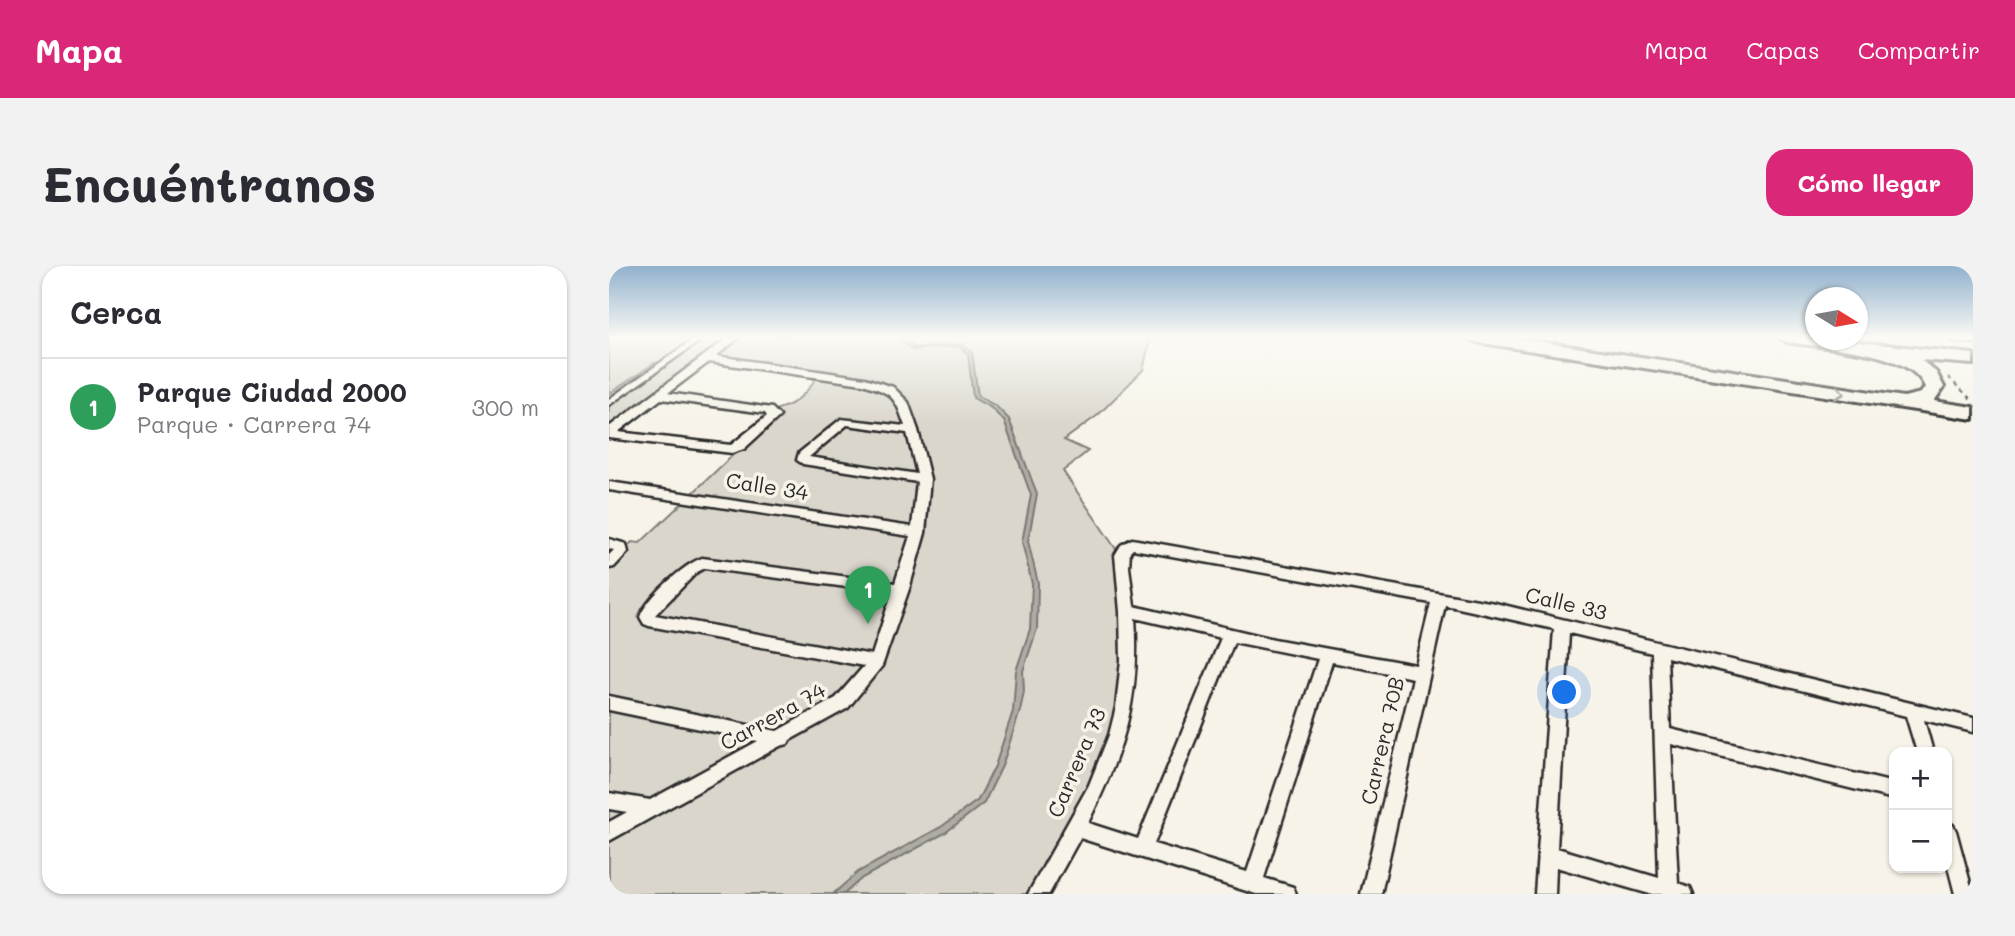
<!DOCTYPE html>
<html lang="es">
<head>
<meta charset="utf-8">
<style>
	body { margin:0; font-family:Mali,sans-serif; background:#f2f2f3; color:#2b2b33 }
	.controls { position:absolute; right:21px; bottom:21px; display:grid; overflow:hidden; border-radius:14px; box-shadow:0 2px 5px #0004 }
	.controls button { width:63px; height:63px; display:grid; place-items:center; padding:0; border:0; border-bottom:2px solid #e1e1e2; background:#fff; color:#2b2b33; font:35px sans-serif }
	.compass { position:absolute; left:1196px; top:21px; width:63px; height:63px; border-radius:50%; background:#fff; box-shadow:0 2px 5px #0004; rotate:101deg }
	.you { position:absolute; left:956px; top:427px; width:24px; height:24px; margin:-18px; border:5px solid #fff; border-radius:50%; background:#1a73e8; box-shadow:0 0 0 10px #1a73e833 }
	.badge { display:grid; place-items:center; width:46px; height:46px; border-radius:50%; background:#db2777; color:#fff; font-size:23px; font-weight:700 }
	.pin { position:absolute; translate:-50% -58px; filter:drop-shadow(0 2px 4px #0008) }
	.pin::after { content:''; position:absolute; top:37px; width:24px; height:21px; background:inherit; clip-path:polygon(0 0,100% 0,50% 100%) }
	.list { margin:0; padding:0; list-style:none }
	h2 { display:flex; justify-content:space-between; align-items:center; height:91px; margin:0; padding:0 28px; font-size:30px }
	h2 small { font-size:23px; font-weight:400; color:#7c7c81 }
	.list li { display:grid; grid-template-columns:46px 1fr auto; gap:21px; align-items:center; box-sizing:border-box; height:98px; padding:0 28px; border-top:2px solid #e1e1e2 }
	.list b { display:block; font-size:26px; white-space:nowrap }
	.list p { margin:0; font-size:23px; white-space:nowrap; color:#7c7c81 }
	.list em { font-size:23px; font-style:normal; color:#7c7c81 }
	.map { position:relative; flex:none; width:1364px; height:628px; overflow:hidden; border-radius:21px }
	header { display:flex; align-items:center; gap:42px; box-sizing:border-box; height:98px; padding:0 35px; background:#db2777; color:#fff }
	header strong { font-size:33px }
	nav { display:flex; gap:38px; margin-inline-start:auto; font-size:24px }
	.intro { display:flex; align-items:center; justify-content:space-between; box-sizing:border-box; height:168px; padding:0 42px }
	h1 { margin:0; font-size:49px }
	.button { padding:18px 32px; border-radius:21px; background:#db2777; color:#fff; font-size:24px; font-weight:700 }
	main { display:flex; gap:42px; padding:0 42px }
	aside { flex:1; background:#fff; border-radius:21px; box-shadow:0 2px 5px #0004 }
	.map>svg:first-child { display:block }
</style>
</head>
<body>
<header>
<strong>Mapa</strong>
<nav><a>Mapa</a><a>Capas</a><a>Compartir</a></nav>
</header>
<div class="intro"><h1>Encuéntranos</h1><a class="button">Cómo llegar</a></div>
<main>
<aside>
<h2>Cerca<small></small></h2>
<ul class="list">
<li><span class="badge" style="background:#2e9e5b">1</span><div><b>Parque Ciudad 2000</b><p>Parque · Carrera 74</p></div><em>300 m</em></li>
</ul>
</aside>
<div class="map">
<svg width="1364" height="628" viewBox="0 0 1364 628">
	<rect width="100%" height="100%" fill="#f7f3e8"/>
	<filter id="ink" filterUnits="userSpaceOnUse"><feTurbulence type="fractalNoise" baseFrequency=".0143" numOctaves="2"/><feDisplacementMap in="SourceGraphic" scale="14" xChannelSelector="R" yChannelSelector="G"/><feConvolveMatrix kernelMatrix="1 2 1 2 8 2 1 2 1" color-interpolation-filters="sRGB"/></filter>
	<g filter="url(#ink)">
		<path fill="#dad6cc" stroke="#82807c" stroke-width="2" d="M 0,71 L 538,71 L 541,74 L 534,104 L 489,149 L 455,174 L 479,185 L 454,205 L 513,292 L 518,344 L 510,461 L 429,628 L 0,628 L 0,297 L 23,276 L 31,277 L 127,186 L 164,146 C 170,141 174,142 180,139 C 190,134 206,119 207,108 L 97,92 L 0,167 L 0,136 L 52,97 L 45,97 L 0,128 Z"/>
		<path fill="#afaca4" stroke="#7a7874" stroke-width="2" d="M 288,71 L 294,71 L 306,82 L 353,78 L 363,86 L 369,130 L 387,140 L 400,153 L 428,228 L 419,275 L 429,317 L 428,363 L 414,405 L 415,425 L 411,445 L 393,500 L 375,537 L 336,567 L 253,612 L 235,628 L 224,628 L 249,606 L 332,561 L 369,534 L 386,500 L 404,445 L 407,405 L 421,363 L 423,318 L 413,276 L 422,229 L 395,155 L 382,142 L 364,132 L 359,88 L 350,80 L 303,84 Z"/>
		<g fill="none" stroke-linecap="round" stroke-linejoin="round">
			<g stroke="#2b2b2b" stroke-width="10">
				<path id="lane" d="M 0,136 L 92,71"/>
			</g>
			<g stroke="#2b2b2b" stroke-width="5">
				<path id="street" d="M 120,71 L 131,71 L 107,90 L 256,112 L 284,121 L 299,136 L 309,164 L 321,213 L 316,267 L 300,323 L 273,400 L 239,442 L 181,474 L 179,478 L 171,480 L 0,575 L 0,556 L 18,546 L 0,543 L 0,527 L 41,534 L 149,475 L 0,444 L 0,430 L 168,465 L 227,432 L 255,400 L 40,360 L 35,358 L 31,351 C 37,333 75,298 93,292 L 286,317 L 301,270 L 0,224 L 0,216 L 303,261 L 308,216 L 194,198 L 188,194 L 190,187 L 232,153 L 296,160 C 286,130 284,128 254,118 L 100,96 L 59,127 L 163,142 L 171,150 L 135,183 L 123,187 L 0,172 L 0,161 ZM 52,133 L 156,147 L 158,150 L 122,179 L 9,166 ZM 238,159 L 298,167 L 308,208 L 200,191 ZM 95,302 L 283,327 L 263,389 L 46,349 L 88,306 Z
					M 0,273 L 17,278 L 19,286 L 5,301 L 0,302 L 0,289 L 5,284 L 0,283 Z
					M 523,273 L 886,337 L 1364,452 L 1364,466 L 1315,454 L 1324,486 L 1308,486 L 1297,450 L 1058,391 L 1061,463 L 1285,517 L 1285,533 L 1062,478 L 1069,617 L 1081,621 L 1084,628 L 1041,628 L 947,601 L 946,628 L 926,628 L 945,363 L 836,339 L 772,628 L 752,628 L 804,412 L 723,396 L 655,612 L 684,621 L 687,628 L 647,628 L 471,572 L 440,628 L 419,628 L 480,519 L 500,469 L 507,441 L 512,394 L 511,346 L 506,289 L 512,279 ZM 524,283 L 822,337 L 807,399 L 665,373 L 525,340 L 520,301 L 521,286 ZM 526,352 L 612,372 L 529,573 L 479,557 C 514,485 532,433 526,352 ZM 960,367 L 1043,387 L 1050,612 L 948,582 ZM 625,376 L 709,393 L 638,606 L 545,578 Z
					M 1338,556 L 1344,559 L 1347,565 L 1364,628 L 1346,628 L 1338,597 Z"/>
			</g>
			<g stroke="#2b2b2b" stroke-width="5">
				<path id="secondary" d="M 1338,71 L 1364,71 L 1364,77 L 1345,75 Z"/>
			</g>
			<g stroke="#2b2b2b" stroke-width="6">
				<path id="highway" d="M 858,71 L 901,71 L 1295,131 L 1312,127 L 1316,121 C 1302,84 1214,82 1178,76 L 1169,71 L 1206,71 L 1206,74 L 1230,74 L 1364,88 L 1364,98 L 1312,94 L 1327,106 L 1335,121 L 1325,135 L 1364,141 L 1364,153 L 867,76 Z"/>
			</g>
			<path stroke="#2b2b2b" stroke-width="2" stroke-dasharray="4.5 4.5" stroke-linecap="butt" d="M 1339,111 L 1364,135"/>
			<use href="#lane" stroke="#f7f3e8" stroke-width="5"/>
			<use href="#street" fill="#f7f3e8" fill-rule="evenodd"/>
			<use href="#secondary" fill="#f7f3e8" fill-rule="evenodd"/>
			<use href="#highway" fill="#f7f3e8" fill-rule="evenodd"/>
		</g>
		<defs><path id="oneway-chevron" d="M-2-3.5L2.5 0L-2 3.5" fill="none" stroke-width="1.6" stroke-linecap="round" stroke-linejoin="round" transform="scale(1.75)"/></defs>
		<use stroke="#918f8a" href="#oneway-chevron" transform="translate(1231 127) rotate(9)"/>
	</g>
	<linearGradient id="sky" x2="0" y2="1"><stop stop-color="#91b1cd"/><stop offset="0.45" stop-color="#fbfaf5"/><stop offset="1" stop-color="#fbfaf5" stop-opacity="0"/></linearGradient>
	<rect width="1364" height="159" fill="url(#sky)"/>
	<g text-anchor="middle" stroke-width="7" stroke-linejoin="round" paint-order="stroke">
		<g font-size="21" fill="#2b2b2b" stroke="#f7f3e8">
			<text transform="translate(158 221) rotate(9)" y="7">Calle 34</text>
			<text transform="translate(957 338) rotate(13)" y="7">Calle 33</text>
			<text transform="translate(164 451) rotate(-29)" y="7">Carrera 74</text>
			<text transform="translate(774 475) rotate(-77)" y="7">Carrera 70B</text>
			<text transform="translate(468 497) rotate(-67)" y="7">Carrera 73</text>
		</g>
	</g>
</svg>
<div class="controls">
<button>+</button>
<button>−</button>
</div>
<svg class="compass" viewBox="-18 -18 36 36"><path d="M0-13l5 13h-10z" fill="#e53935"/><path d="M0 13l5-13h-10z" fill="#7c7c81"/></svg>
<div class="you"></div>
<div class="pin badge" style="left:259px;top:358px;background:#2e9e5b">1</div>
</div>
</main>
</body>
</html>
